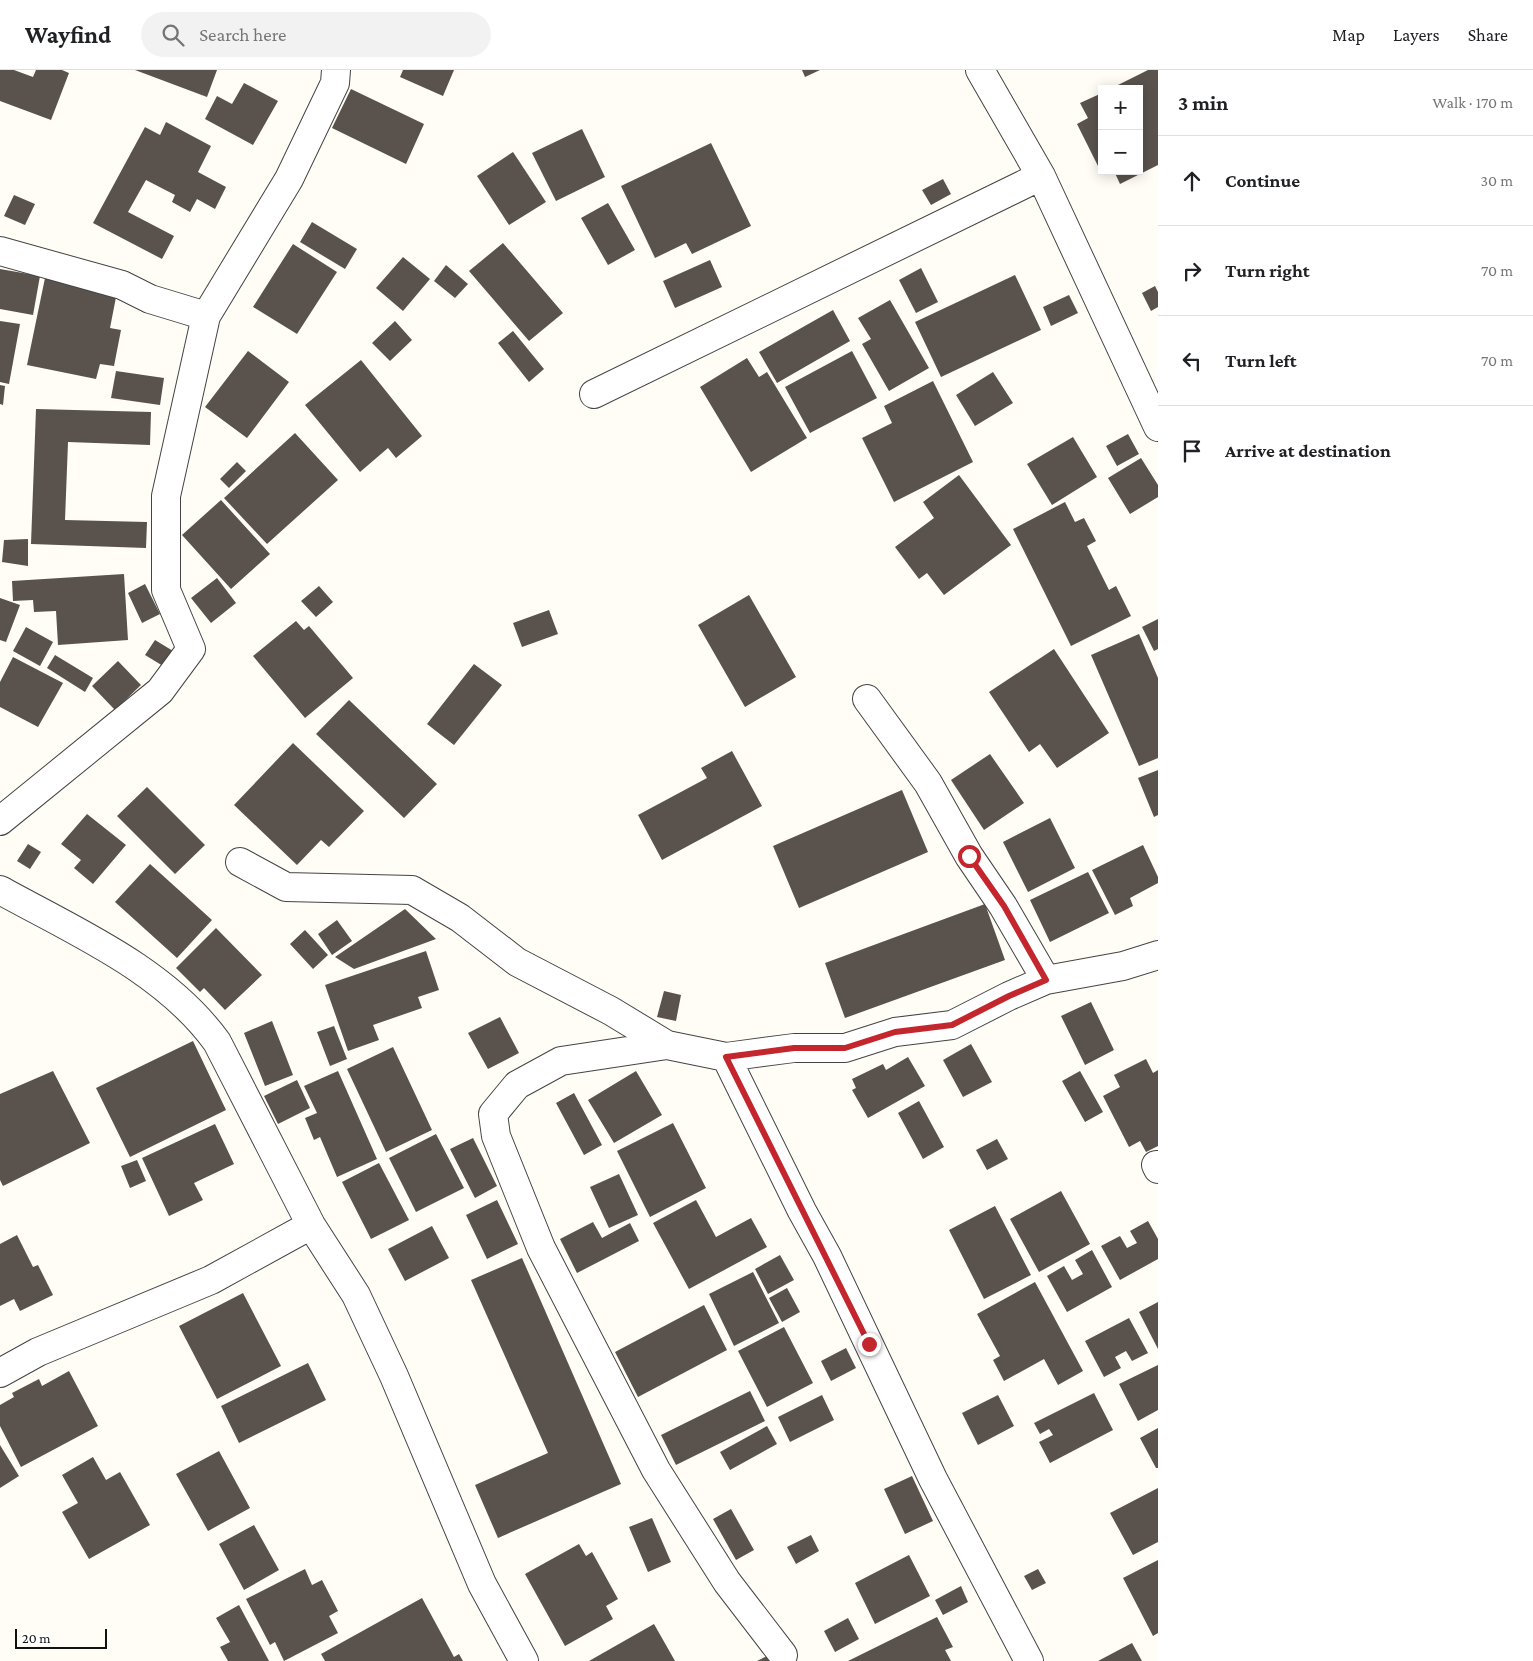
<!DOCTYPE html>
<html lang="en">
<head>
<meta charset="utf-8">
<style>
	body { margin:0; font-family:"Crimson Pro",serif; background:#f2f2f2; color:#202124 }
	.controls { position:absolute; right:15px; top:15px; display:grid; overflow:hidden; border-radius:0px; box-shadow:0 2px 12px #0003 }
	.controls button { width:45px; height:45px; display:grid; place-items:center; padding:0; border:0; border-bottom:1px solid #e0e0e0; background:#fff; color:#202124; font:25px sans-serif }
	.scale { position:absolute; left:15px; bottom:12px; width:92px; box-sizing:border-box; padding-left:5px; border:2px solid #111; border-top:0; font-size:14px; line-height:18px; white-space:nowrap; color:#111; -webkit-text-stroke:4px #fff; paint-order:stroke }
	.stop { position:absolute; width:15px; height:15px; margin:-11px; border:4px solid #c4262e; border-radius:50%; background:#fff }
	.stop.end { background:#c4262e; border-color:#fff; box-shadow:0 1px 5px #0008 }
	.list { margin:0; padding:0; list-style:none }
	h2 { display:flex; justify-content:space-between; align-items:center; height:65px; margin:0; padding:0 20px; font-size:21px }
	h2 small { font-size:16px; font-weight:400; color:#757577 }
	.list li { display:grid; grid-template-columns:32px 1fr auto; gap:15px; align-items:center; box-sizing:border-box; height:90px; padding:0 20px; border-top:1px solid #e0e0e0 }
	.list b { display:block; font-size:19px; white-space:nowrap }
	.list em { font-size:16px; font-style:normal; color:#757577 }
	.icon { flex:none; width:28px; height:28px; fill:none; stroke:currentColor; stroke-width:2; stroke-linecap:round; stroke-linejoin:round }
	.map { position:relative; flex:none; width:1158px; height:1591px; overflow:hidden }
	header { display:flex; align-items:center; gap:30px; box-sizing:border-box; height:70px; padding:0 25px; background:#fff; border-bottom:1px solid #e0e0e0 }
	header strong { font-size:24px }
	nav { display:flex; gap:28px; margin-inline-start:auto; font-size:18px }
	.search { width:350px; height:45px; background:#f2f2f2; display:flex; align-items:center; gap:12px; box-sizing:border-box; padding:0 18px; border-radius:28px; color:#757577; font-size:19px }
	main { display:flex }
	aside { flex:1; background:#fff }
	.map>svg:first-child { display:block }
</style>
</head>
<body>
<header>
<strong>Wayfind</strong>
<div class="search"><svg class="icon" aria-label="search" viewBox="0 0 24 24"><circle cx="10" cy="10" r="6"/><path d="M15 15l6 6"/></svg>Search here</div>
<nav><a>Map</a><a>Layers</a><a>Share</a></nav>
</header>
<main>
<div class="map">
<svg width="1158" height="1591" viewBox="0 0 1158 1591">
	<rect width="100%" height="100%" fill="#fffdf5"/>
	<path fill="#5a524d" d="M 0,0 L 14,0 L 33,7 L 36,0 L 62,0 L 69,3 L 51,50 L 0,31 Z
		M 135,0 L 217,0 L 207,27 Z
		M 403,0 L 454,0 L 443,26 L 400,7 Z
		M 802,0 L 820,0 L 805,7 Z
		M 1148,0 L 1158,0 L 1158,95 L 1120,114 L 1114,101 L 1139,101 L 1139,19 L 1110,19 Z
		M 244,13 L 278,31 L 253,75 L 205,49 L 217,26 L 232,34 Z
		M 351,19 L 424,54 L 406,94 L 332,58 Z
		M 1102,23 L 1102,94 L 1098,96 L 1077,54 L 1088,48 L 1080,33 Z
		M 166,52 L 211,76 L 198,102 L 226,117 L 215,139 L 197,129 L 190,142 L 172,132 L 175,125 L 146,110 L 128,142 L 174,166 L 162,189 L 93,153 L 145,57 L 160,65 Z
		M 582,59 L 605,107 L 556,131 L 532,83 Z
		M 711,73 L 751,156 L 692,184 L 686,173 L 655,188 L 621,116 Z
		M 513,82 L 546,132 L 509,155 L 477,106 Z
		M 943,109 L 951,124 L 931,135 L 922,120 Z
		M 14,125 L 35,134 L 25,155 L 4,146 Z
		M 608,133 L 635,180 L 608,195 L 581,148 Z
		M 312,152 L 357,179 L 345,199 L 300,172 Z
		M 503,173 L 563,243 L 529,271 L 469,201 Z
		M 293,174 L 337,202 L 297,264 L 253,237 Z
		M 403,187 L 430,209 L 403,241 L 376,218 Z
		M 710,190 L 722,217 L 675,238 L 663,211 Z
		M 446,195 L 468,214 L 455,228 L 434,211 Z
		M 921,198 L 938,232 L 916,243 L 899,210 Z
		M 0,199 L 40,206 L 33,245 L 0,239 Z
		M 1015,205 L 1041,260 L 941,307 L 915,252 Z
		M 45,208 L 117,222 L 110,258 L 121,260 L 114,296 L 100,294 L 96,309 L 27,295 Z
		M 1155,216 L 1158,222 L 1158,237 L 1151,241 L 1142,223 Z
		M 1069,225 L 1078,243 L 1051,256 L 1043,237 Z
		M 890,230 L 929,298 L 889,321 L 862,274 L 871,269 L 858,248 Z
		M 833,240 L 850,271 L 777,313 L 759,282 Z
		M 0,251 L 20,254 L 9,314 L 0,312 Z
		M 395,251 L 412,270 L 390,291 L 372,273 Z
		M 513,261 L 544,299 L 529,312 L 498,273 Z
		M 248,281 L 289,312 L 247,368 L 205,337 Z
		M 852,281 L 877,328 L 810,363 L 785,317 Z
		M 747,288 L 759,307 L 767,302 L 807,368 L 751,402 L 700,317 Z
		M 361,290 L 422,366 L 396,388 L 388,378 L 360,402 L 305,335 Z
		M 116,301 L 164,308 L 160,335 L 111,328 Z
		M 993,302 L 1013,333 L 975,356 L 956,325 Z
		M 933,311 L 973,392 L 894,432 L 862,368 L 892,353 L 884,336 Z
		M 0,315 L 5,316 L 3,335 L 0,334 Z
		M 36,339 L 151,342 L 150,375 L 68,372 L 65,450 L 147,452 L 146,478 L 31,474 Z
		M 295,363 L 338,410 L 267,474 L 224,428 Z
		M 1128,364 L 1139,384 L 1117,396 L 1106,376 Z
		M 1073,367 L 1097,407 L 1052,435 L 1027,394 Z
		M 1141,388 L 1158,415 L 1158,427 L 1130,444 L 1108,408 Z
		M 237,392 L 246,401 L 229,418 L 220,409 Z
		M 959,405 L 1011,475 L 944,525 L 927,503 L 919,509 L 895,477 L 934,448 L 923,432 Z
		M 221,430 L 270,484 L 231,519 L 182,465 Z
		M 1065,432 L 1075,452 L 1084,448 L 1096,471 L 1087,476 L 1109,520 L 1116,516 L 1131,546 L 1071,576 L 1013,459 Z
		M 28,469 L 28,496 L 2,492 L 4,470 Z
		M 124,504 L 128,570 L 58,575 L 56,541 L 34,542 L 33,530 L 13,531 L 12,511 Z
		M 217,508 L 236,533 L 211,553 L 191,528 Z
		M 145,514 L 160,544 L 142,553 L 128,523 Z
		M 319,516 L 333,532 L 316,547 L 301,531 Z
		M 749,525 L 796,607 L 745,637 L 698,555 Z
		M 0,528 L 20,535 L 6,572 L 0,570 Z
		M 549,540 L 558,564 L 522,577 L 513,553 Z
		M 1158,549 L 1158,579 L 1154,581 L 1142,557 Z
		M 296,551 L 304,560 L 309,556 L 353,608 L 305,648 L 253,586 Z
		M 26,557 L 53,572 L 40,596 L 13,581 Z
		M 1139,564 L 1158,608 L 1158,688 L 1139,696 L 1091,585 Z
		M 155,570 L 178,584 L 168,599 L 145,585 Z
		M 1054,579 L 1109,663 L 1057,698 L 1040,674 L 1029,682 L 989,622 Z
		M 55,585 L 93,608 L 85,622 L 47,598 Z
		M 13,587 L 63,613 L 38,657 L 0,637 L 0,612 Z
		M 118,591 L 141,615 L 115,640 L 92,616 Z
		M 474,594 L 502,615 L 454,675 L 427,654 Z
		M 349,630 L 437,714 L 404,748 L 316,664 Z
		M 293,673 L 364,741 L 329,777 L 321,770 L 297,795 L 234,735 Z
		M 732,681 L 762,736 L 662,790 L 638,745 L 707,708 L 701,698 Z
		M 990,684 L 1024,733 L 984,760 L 951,710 Z
		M 1158,700 L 1158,745 L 1154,747 L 1138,708 Z
		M 147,717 L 205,775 L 175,804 L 117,746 Z
		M 902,720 L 928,782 L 799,838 L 773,776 Z
		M 87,744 L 126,775 L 93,814 L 74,798 L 81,790 L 61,774 Z
		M 1050,748 L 1075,798 L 1028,822 L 1003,772 Z
		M 28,774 L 41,782 L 30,799 L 17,791 Z
		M 1143,775 L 1158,807 L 1158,813 L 1130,828 L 1133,836 L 1115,845 L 1092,800 Z
		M 150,794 L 212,850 L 177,888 L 115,832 Z
		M 1088,802 L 1109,843 L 1050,872 L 1030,830 Z
		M 985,834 L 1005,890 L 845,948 L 825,893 Z
		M 405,839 L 436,869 L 354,899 L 335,887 Z
		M 337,850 L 352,871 L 332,885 L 318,864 Z
		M 216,858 L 262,905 L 225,940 L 204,918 L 200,922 L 176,898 Z
		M 305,860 L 328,885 L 313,899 L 290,874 Z
		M 426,881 L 439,920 L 418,927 L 422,938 L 373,955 L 379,970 L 348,981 L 325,915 Z
		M 664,921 L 681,925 L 676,951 L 657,947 Z
		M 1091,932 L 1114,980 L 1085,995 L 1061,946 Z
		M 500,947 L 519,983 L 488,999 L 468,963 Z
		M 272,951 L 293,1005 L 265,1016 L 244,963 Z
		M 334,956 L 347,989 L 330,996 L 317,962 Z
		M 193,971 L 226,1040 L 130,1087 L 96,1018 Z
		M 971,974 L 992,1012 L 963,1027 L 943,990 Z
		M 393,977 L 432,1060 L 386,1082 L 347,999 Z
		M 908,987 L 925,1016 L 868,1048 L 852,1020 L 856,1018 L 852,1009 L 883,994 L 886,1000 Z
		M 1146,989 L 1153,1003 L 1158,1000 L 1158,1076 L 1146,1082 L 1140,1071 L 1129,1077 L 1103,1026 L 1120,1017 L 1114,1005 Z
		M 53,1001 L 90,1073 L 3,1116 L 0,1110 L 0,1024 Z
		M 338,1001 L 377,1089 L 337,1107 L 320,1067 L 314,1070 L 305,1048 L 317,1043 L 304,1016 Z
		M 636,1001 L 662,1045 L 614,1073 L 588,1030 Z
		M 1080,1001 L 1103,1042 L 1085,1052 L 1062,1011 Z
		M 297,1010 L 310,1038 L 278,1054 L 264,1026 Z
		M 574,1023 L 602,1075 L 584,1085 L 556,1033 Z
		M 919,1031 L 944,1077 L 923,1089 L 898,1043 Z
		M 673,1053 L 706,1118 L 650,1147 L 617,1081 Z
		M 215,1054 L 234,1094 L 194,1113 L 203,1130 L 169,1146 L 142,1088 Z
		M 436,1064 L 464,1118 L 416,1142 L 389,1088 Z
		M 473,1068 L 497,1116 L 475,1128 L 450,1079 Z
		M 997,1069 L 1008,1089 L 987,1100 L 976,1080 Z
		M 137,1090 L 146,1111 L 130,1118 L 121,1096 Z
		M 379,1093 L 409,1150 L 371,1169 L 342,1112 Z
		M 619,1104 L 638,1145 L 609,1158 L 590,1117 Z
		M 1061,1121 L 1090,1174 L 1039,1202 L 1010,1149 Z
		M 497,1130 L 518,1174 L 487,1189 L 466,1145 Z
		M 696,1130 L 716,1167 L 751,1148 L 767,1177 L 689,1219 L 653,1153 Z
		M 995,1136 L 1031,1205 L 984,1229 L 949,1160 Z
		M 1148,1151 L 1158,1169 L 1158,1189 L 1120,1210 L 1101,1176 L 1120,1166 L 1127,1178 L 1137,1173 L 1130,1161 Z
		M 593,1152 L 602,1168 L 630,1153 L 639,1171 L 577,1203 L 560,1169 Z
		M 432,1156 L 449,1188 L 405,1211 L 388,1179 Z
		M 17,1165 L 33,1197 L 38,1195 L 53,1225 L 20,1241 L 14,1229 L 0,1236 L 0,1174 Z
		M 1092,1180 L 1112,1217 L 1067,1242 L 1047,1206 L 1064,1196 L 1072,1210 L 1083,1204 L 1075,1190 Z
		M 780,1185 L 794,1210 L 768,1224 L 755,1199 Z
		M 522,1188 L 621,1414 L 498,1468 L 475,1415 L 548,1383 L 471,1210 Z
		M 753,1202 L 779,1253 L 734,1276 L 709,1224 Z
		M 1035,1212 L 1083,1301 L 1058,1315 L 1044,1289 L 1004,1311 L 993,1290 L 1000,1286 L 977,1244 Z
		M 787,1218 L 800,1242 L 782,1252 L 769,1228 Z
		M 243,1223 L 281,1296 L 217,1329 L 179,1256 Z
		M 1158,1232 L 1158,1279 L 1139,1242 Z
		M 704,1235 L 727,1280 L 638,1327 L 615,1282 Z
		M 1129,1248 L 1148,1283 L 1132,1291 L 1126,1281 L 1115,1287 L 1121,1298 L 1104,1307 L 1085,1271 Z
		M 784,1257 L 813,1313 L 767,1337 L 738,1281 Z
		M 846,1278 L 856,1298 L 831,1311 L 821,1291 Z
		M 308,1293 L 326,1330 L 239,1373 L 221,1336 Z
		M 1158,1295 L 1158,1340 L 1138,1351 L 1119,1314 Z
		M 69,1301 L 98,1356 L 21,1397 L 0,1356 L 0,1335 L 14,1327 L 12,1323 L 39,1309 L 42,1316 Z
		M 750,1321 L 765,1351 L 676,1395 L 661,1365 Z
		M 1094,1323 L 1113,1360 L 1050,1393 L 1039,1372 L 1053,1365 L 1049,1359 L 1040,1364 L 1034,1353 Z
		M 822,1325 L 834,1350 L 790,1372 L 778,1347 Z
		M 998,1325 L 1014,1356 L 978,1375 L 962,1343 Z
		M 767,1356 L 777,1374 L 730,1400 L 720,1382 Z
		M 1158,1358 L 1158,1398 L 1156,1398 L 1140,1368 Z
		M 0,1375 L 19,1406 L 0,1418 Z
		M 219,1381 L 250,1438 L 208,1461 L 176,1404 Z
		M 93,1387 L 106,1410 L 120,1402 L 150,1455 L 89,1489 L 62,1442 L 78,1433 L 62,1405 Z
		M 912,1406 L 933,1451 L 905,1464 L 884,1419 Z
		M 1158,1418 L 1158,1472 L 1133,1485 L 1110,1443 Z
		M 731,1439 L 754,1480 L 736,1490 L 713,1449 Z
		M 652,1448 L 671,1492 L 648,1502 L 629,1457 Z
		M 254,1455 L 279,1500 L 244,1520 L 219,1474 Z
		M 811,1465 L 819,1481 L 796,1494 L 787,1477 Z
		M 579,1474 L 586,1486 L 592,1482 L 618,1529 L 606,1536 L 613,1549 L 565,1576 L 525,1504 Z
		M 909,1485 L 930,1526 L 875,1554 L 855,1513 Z
		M 1158,1490 L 1158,1563 L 1153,1566 L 1123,1508 Z
		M 305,1499 L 312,1515 L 322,1510 L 338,1541 L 329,1546 L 338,1563 L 284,1591 L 275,1572 L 270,1575 L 246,1529 Z
		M 1038,1499 L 1046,1513 L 1032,1520 L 1024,1506 Z
		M 961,1516 L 968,1532 L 943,1545 L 935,1530 Z
		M 422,1528 L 454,1587 L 459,1584 L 463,1591 L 325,1591 L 321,1584 Z
		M 239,1535 L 269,1591 L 228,1591 L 220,1577 L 230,1572 L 216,1548 Z
		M 937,1547 L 953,1577 L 945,1580 L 951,1591 L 848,1591 Z
		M 848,1548 L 859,1569 L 835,1582 L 824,1561 Z
		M 654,1554 L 675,1591 L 589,1591 Z
		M 1132,1573 L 1142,1591 L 1098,1591 Z
		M 769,1585 L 773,1591 L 757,1591 Z"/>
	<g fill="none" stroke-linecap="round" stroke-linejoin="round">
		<g stroke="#444" stroke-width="30">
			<path id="minor" d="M 980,0 L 1041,106 L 1158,357
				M 0,181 L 122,215 L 150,229 L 206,246
				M 594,324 L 1041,106
				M 867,629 L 928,713 L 969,786 L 1003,836 L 1046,910
				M 0,751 L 160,621 L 191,579 L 166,520 L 166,426 L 206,246 L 289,109 L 335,13 L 336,0
				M 240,792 L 286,817 L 412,820 L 460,848 L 517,892 L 611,941 L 667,975
				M 0,820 C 76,862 165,900 217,972 L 311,1155 L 356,1225 L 394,1306 L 482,1514 L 524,1591
				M 726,987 L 802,1141 L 827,1186 L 933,1409 L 1029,1591
				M 1156,1095 L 1158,1099
				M 0,1303 L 38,1282 L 211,1210 L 311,1155
				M 783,1585 L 727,1512 L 656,1400 L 541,1178 L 496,1066 L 493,1044 L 517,1015 L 561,991 L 667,975 L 726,987 L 794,978 L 845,978 L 895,962 L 952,955 L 1009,926 L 1046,910 L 1123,896 L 1158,885"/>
		</g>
		<use href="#minor" stroke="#fff" stroke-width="28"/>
	</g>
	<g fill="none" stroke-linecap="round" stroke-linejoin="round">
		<path stroke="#c4262e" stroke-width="6" d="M 869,1274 L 726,987 L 794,978 L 845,978 L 895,962 L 952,955 L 1009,926 L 1046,910 L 1004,836 L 969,786"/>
	</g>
</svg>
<div class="controls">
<button>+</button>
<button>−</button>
</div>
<div class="scale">20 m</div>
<div class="stop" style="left:969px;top:786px"></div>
<div class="stop end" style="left:869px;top:1274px"></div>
</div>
<aside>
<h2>3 min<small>Walk · 170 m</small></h2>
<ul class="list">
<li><svg class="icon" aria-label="ahead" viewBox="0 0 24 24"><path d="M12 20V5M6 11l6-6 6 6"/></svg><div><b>Continue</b></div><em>30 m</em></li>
<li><svg class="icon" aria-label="right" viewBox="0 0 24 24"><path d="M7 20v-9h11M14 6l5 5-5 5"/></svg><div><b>Turn right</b></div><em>70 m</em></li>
<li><svg class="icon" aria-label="left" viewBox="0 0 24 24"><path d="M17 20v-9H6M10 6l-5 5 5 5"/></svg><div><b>Turn left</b></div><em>70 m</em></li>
<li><svg class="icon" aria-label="arrive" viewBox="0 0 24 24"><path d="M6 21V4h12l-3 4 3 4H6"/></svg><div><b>Arrive at destination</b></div></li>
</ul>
</aside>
</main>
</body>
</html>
